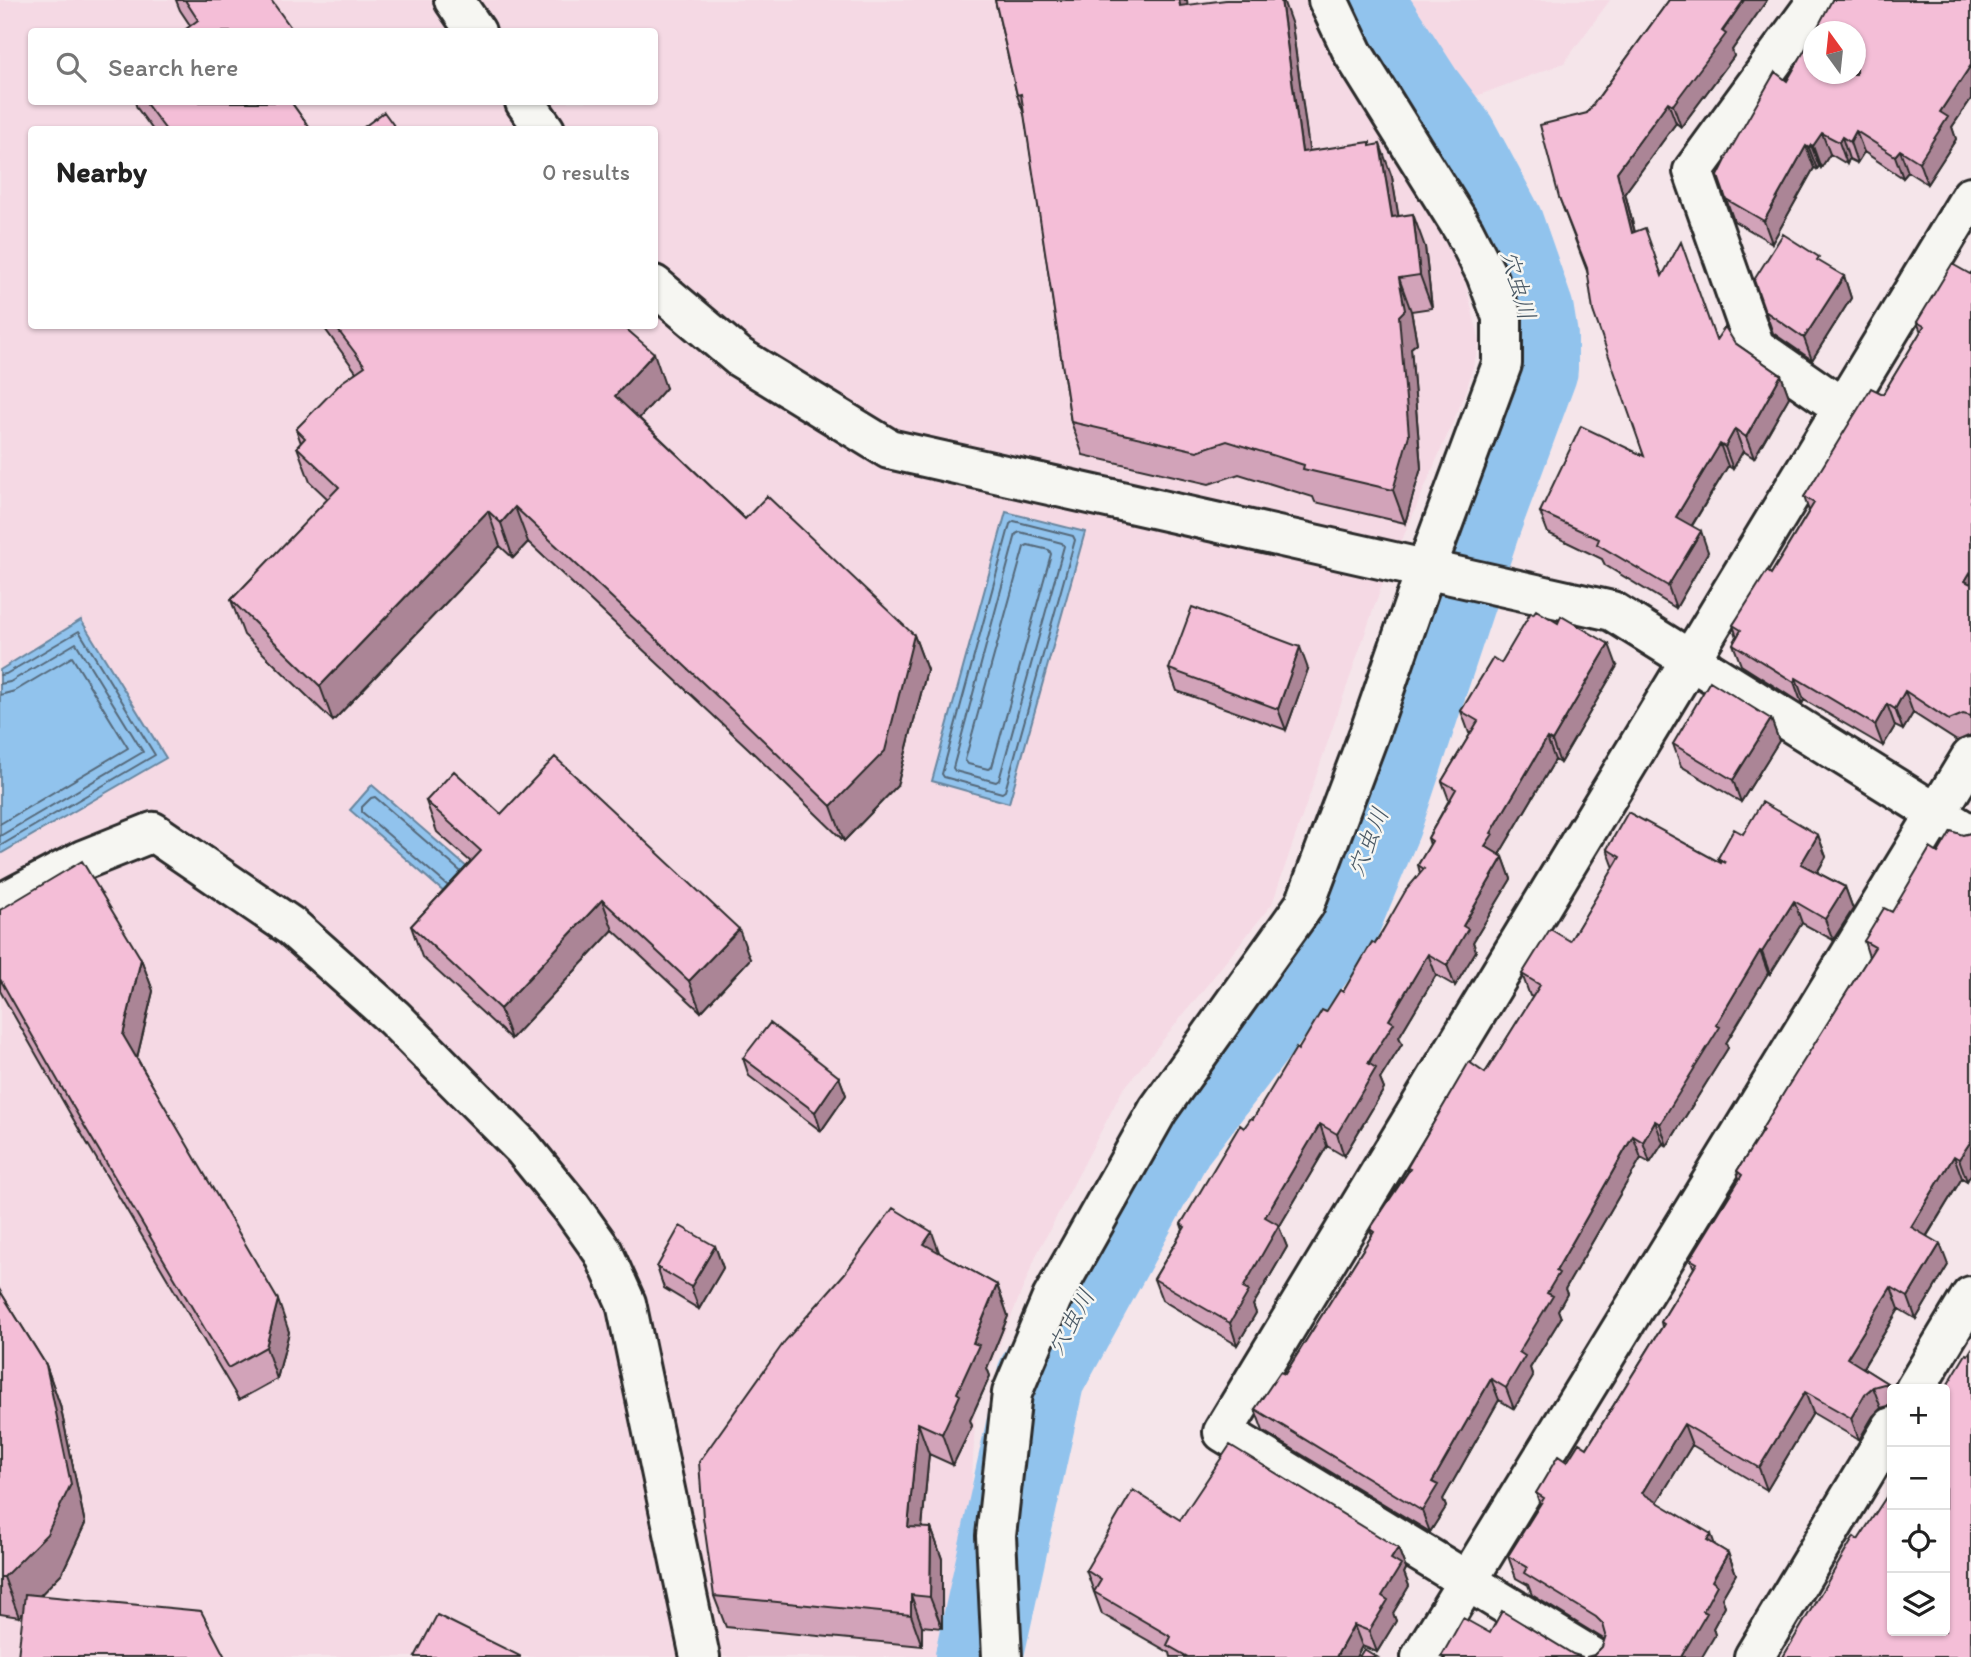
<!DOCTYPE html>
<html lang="en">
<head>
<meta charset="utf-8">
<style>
	body { margin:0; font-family:Itim,"Klee One",sans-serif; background:#f6f6f6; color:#222 }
	.controls { position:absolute; right:21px; bottom:21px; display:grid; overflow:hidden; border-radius:7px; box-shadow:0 2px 5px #0004 }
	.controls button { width:63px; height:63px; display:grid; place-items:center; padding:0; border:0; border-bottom:2px solid #e0e0e0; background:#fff; color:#222; font:35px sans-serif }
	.compass { position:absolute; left:1803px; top:21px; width:63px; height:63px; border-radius:50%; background:#fff; box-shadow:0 2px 5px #0004; rotate:345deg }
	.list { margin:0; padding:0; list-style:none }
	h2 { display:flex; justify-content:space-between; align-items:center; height:91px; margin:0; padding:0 28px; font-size:30px }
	h2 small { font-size:23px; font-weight:400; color:#767676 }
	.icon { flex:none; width:38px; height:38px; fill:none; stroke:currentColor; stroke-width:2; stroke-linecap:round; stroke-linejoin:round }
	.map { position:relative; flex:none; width:1971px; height:1657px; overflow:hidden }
	.search { position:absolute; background:#fff; box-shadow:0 2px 5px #0004; left:28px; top:28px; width:630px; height:77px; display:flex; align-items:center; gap:18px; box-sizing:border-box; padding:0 24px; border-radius:7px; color:#767676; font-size:26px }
	.panel { position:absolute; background:#fff; box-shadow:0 2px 5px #0004; left:28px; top:126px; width:630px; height:203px; border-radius:7px }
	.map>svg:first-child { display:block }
</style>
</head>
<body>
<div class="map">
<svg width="1971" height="1657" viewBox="0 0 1971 1657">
	<rect width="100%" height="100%" fill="#f5e5ea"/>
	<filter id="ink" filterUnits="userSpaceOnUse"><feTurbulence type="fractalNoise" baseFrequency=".0143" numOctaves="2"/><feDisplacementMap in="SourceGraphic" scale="14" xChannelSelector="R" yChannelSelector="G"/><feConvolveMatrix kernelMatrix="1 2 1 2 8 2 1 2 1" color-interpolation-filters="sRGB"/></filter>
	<g filter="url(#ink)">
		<path fill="#f5d9e4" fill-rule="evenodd" d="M 0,0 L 1610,0 L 1564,63 L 1397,126 L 1426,179 L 1465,282 L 1480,342 L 1466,392 L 1379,593 L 1272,904 L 1122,1091 L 1037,1254 L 976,1402 L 963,1657 L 0,1657 ZM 32,32 L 654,32 L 654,102 L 32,102 ZM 32,130 L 654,130 L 654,326 L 32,326 Z"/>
		<path fill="#91c3ed" stroke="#68869f" stroke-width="2" d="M 1006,512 L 1085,532 L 1009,803 L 932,781 Z
			M 81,620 L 166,758 L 0,854 L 0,670 Z
			M 372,785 L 476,875 L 453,900 L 350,810 Z"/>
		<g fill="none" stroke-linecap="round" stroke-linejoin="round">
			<path stroke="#546879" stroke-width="2" d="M 1014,521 L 1073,536 L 1075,540 L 1005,791 L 1002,793 L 944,777 L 942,774 L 1010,524 Z
				M 1020,532 L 1062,543 L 1064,546 L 999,780 L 996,782 L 955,771 L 953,768 L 1016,534 Z
				M 1028,545 L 1049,550 L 1051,554 L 992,767 L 988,769 L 968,764 L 965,760 L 1024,547 Z
				M 0,675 L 6,674 L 79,631 L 155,755 L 0,846
				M 0,684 L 10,682 L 76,643 L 143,752 L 0,836
				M 0,695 L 15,691 L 72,657 L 128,748 L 0,824
				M 447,885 L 362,812 L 362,807 L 371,798 L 375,797 L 460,871"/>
			<path stroke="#91c3ed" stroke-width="88" d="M 979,1657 L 1041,1377 L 1171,1139 L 1334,927 L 1378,821 L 1478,520 L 1534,369 L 1534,337 L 1530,312 L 1500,226 L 1454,140 L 1421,96 L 1359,0"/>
			<g stroke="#2b2b2b" stroke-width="44">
				<path id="minor" d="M 454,0 L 476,32
					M 1818,0 L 1693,171 L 1755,347 L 1843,408
					M 525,102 L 545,130
					M 654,285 L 739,357 L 889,449 L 1612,611 L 1971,835
					M 0,904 L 83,860 L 153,832 L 292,927 L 394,1018 L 523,1148 L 571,1207 L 603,1252 L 626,1303 L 700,1657
					M 1915,1389 L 1971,1296
					M 1002,1657 L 996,1536 L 1012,1393 L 1052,1298 L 1158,1110 L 1305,904 L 1369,734 L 1426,569 L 1502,364 L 1502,317 L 1486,274 L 1464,231 L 1353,53 L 1328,0
					M 1421,1657 L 1971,757
					M 1592,1657 L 1223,1432 L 1971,196
					M 1754,1657 L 1892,1427"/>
			</g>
			<use href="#minor" stroke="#f6f6f2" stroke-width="38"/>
		</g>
		<path fill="#d2a3b9" stroke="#2b2b2b" stroke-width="2" d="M 176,0 L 271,0 L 190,25 L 180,10 Z
			M 995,0 L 1187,0 L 1187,5 L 1292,25 L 1309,151 L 1371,146 L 1392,177 L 1398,216 L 1425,247 L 1432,308 L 1411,311 L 1417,343 L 1411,348 L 1421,468 L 1405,523 L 1315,502 L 1313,497 L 1239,474 L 1209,484 L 1083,455 L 1071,422 L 1025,117 L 1017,95 Z
			M 1669,0 L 1767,0 L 1732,50 L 1734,56 L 1681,127 L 1676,123 L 1625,193 L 1635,232 L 1663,276 L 1716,340 L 1735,343 L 1781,375 L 1789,397 L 1754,458 L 1743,451 L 1733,469 L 1728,466 L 1692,526 L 1708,552 L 1676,608 L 1605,565 L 1602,559 L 1548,533 L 1540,512 L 1644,456 L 1587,271 L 1559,197 L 1587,113 Z
			M 1971,0 L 1971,99 L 1952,127 L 1956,139 L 1927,184 L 1908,172 L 1903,178 L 1864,152 L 1857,163 L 1849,159 L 1847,164 L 1830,154 L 1821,168 L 1819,166 L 1817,169 L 1814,168 L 1772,243 L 1734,221 L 1718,176 L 1726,161 L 1725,159 L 1787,81 Z
			M 135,102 L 291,102 L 311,130 L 153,130 L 137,108 Z
			M 1971,273 L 1971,735 L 1957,741 L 1913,713 L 1903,730 L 1895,726 L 1883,746 L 1804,700 L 1802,704 L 1741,665 L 1733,644 L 1737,637 L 1733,625 L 1771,574 L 1809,511 L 1804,497 L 1883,394 L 1921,332 L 1917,322 Z
			M 1844,276 L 1851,298 L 1812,360 L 1773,333 L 1754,280 Z
			M 323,326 L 623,326 L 666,388 L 639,418 L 745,519 L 914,635 L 927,670 L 897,786 L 844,841 L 748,748 L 528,542 L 513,558 L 500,546 L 333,721 L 244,635 L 231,600 L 328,499 L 310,482 L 297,447 L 301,443 L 296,429 L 356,372 Z
			M 1501,663 L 1617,666 L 1560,763 L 1555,760 L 1500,853 L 1501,856 L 1503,857 L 1511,879 L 1473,942 L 1476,951 L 1455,986 L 1436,975 L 1399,1037 L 1402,1044 L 1380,1079 L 1384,1089 L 1344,1156 L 1327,1146 L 1279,1227 L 1287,1247 L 1253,1305 L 1256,1313 L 1237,1345 L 1162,1300 L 1154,1279 L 1183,1230 L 1181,1224 L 1244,1128 L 1253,1119 L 1298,1050 L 1326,1012 L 1343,992 L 1420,873 L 1418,865 L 1430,845 L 1428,838 L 1449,800 L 1442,781 L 1471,733 L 1469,733 L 1461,711 Z
			M 1169,669 L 1308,669 L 1286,730 L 1177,691 Z
			M 1771,719 L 1779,741 L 1741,802 L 1681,766 L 1673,744 Z
			M 426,801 L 501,814 L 750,959 L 701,1012 L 613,930 L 511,1039 L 422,957 L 411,926 L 471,862 L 437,832 Z
			M 1971,833 L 1971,1174 L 1967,1181 L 1962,1178 L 1927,1236 L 1948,1265 L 1916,1319 L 1899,1309 L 1863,1368 L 1890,1385 L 1892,1392 L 1892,1405 L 1881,1408 L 1873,1416 L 1859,1440 L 1813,1413 L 1767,1490 L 1692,1445 L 1657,1502 L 1715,1545 L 1728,1553 L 1736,1574 L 1722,1598 L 1725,1606 L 1713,1628 L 1715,1635 L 1594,1655 L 1602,1647 L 1605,1640 L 1532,1595 L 1528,1585 L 1516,1578 L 1508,1556 L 1540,1505 L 1536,1493 L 1567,1462 L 1587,1448 L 1662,1327 L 1661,1322 L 1694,1268 L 1690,1259 L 1739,1179 L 1737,1171 L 1762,1131 L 1762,1129 L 1869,957 L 1864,941 L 1892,912 L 1938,853 L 1963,835 Z
			M 1743,834 L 1818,835 L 1826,857 L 1817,873 L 1845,887 L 1853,909 L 1833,940 L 1802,923 L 1770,974 L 1768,973 L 1726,1043 L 1728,1048 L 1667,1146 L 1663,1143 L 1650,1163 L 1641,1158 L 1565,1289 L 1567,1294 L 1558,1310 L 1561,1318 L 1530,1368 L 1533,1377 L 1514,1409 L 1499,1400 L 1443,1499 L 1446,1507 L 1430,1532 L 1263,1431 L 1255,1409 L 1285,1374 L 1372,1235 L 1370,1229 L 1408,1171 L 1407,1168 L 1485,1073 L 1533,997 L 1530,996 L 1522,974 L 1570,941 L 1614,868 L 1607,849 L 1720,862 L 1718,858 Z
			M 0,910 L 141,959 L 153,991 L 137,1058 L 289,1332 L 277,1379 L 239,1400 L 80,1131 L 0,991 Z
			M 743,1058 L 839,1077 L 846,1095 L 821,1131 L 749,1076 Z
			M 715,1246 L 723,1268 L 699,1309 L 664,1288 L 657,1267 Z
			M 939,1253 L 997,1285 L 1008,1316 L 987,1368 L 990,1376 L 970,1420 L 972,1426 L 953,1465 L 929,1454 L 922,1528 L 931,1528 L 942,1559 L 942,1628 L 922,1626 L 922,1646 L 726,1627 L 714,1596 Z
			M 0,1291 L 46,1365 L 60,1405 L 85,1524 L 62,1573 L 19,1617 L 0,1614 Z
			M 1180,1520 L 1398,1548 L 1406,1569 L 1404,1573 L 1409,1586 L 1393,1613 L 1396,1621 L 1377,1652 L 1362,1646 L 1356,1657 L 1171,1657 L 1170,1653 L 1102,1614 L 1086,1570 Z"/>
		<path fill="#ab8596" stroke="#2b2b2b" stroke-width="2" d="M 1179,0 L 1187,0 L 1192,39 L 1180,6 Z
			M 1281,0 L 1283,0 L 1292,25 L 1314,185 L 1302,152 Z
			M 1744,0 L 1767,0 L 1732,50 L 1734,56 L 1681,127 L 1673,105 Z
			M 1971,65 L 1971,99 L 1952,127 L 1956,139 L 1927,184 L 1919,162 L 1940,112 Z
			M 1668,102 L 1676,123 L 1625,193 L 1640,254 L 1632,233 L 1617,172 Z
			M 1856,131 L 1864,152 L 1857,163 L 1850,142 Z
			M 1822,133 L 1830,154 L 1821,168 L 1813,146 Z
			M 1842,137 L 1849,159 L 1847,164 L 1839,142 Z
			M 1380,144 L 1392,177 L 1404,249 L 1392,217 Z
			M 1811,145 L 1819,166 L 1817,169 L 1809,148 Z
			M 1806,146 L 1814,168 L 1772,243 L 1764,221 Z
			M 1900,150 L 1908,172 L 1903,178 L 1895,156 Z
			M 1413,214 L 1425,247 L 1432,308 L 1420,275 Z
			M 1844,276 L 1851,298 L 1812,360 L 1804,338 Z
			M 1399,278 L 1411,311 L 1417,343 L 1411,348 L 1421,468 L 1405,523 L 1393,490 L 1399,316 Z
			M 654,353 L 666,388 L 628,431 L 615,396 Z
			M 1781,375 L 1789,397 L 1754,458 L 1746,437 Z
			M 1735,429 L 1743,451 L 1733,469 L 1725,447 Z
			M 1720,444 L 1728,466 L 1684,538 L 1676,517 Z
			M 515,507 L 528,542 L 513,558 L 501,523 Z
			M 488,511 L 500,546 L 333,721 L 320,686 Z
			M 1701,531 L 1708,552 L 1676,608 L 1668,586 Z
			M 1971,571 L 1971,596 L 1965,581 Z
			M 914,635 L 927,670 L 897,786 L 844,841 L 831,806 Z
			M 1609,644 L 1617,666 L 1560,763 L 1552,741 Z
			M 1300,647 L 1308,669 L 1286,730 L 1278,709 Z
			M 1796,678 L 1804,700 L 1802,704 L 1794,682 Z
			M 1905,691 L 1913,713 L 1903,730 L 1895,709 Z
			M 1887,704 L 1895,726 L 1883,746 L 1875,725 Z
			M 1771,719 L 1779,741 L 1741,802 L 1733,780 Z
			M 1547,738 L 1555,760 L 1500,853 L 1501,856 L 1485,846 L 1491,833 Z
			M 1818,835 L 1826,857 L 1809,886 L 1801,864 Z
			M 1503,857 L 1511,879 L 1473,942 L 1476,951 L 1455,986 L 1447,965 L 1463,926 Z
			M 1845,887 L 1853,909 L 1833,940 L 1825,919 Z
			M 602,900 L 613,930 L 511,1039 L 500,1009 Z
			M 1794,901 L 1802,923 L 1770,974 L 1762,952 Z
			M 739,929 L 750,959 L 701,1012 L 689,981 Z
			M 1760,951 L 1768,973 L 1726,1043 L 1728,1048 L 1667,1146 L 1660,1124 L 1716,1025 Z
			M 1428,954 L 1436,975 L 1399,1037 L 1402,1044 L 1380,1079 L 1384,1089 L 1344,1156 L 1337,1134 L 1389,1020 Z
			M 141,959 L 153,991 L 135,1066 L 123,1035 Z
			M 839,1077 L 846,1095 L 821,1131 L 815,1112 Z
			M 1655,1121 L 1663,1143 L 1650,1163 L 1643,1142 Z
			M 1320,1124 L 1327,1146 L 1279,1227 L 1287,1247 L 1253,1305 L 1256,1313 L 1237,1345 L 1230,1323 L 1243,1288 L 1265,1217 Z
			M 1633,1136 L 1641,1158 L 1565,1289 L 1567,1294 L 1558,1310 L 1561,1318 L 1530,1368 L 1533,1377 L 1514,1409 L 1506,1388 L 1519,1352 L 1547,1293 L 1556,1271 Z
			M 1971,1141 L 1971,1174 L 1967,1181 L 1959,1159 Z
			M 1954,1156 L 1962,1178 L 1919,1248 L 1911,1227 Z
			M 932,1232 L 943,1263 L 924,1244 Z
			M 1940,1244 L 1948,1265 L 1916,1319 L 1908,1297 Z
			M 715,1246 L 723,1268 L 699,1309 L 691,1287 Z
			M 997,1285 L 1008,1316 L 987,1368 L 990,1376 L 970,1420 L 972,1426 L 953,1465 L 942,1434 L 973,1343 Z
			M 1891,1287 L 1899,1309 L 1855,1380 L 1847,1358 Z
			M 278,1300 L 289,1332 L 277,1379 L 266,1347 Z
			M 46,1365 L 60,1405 L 85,1524 L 62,1573 L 19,1617 L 4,1577 Z
			M 1491,1379 L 1499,1400 L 1443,1499 L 1446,1507 L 1430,1532 L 1422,1511 L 1432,1482 Z
			M 1873,1387 L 1881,1408 L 1873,1416 L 1859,1440 L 1851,1418 L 1865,1394 Z
			M 1805,1392 L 1813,1413 L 1767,1490 L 1759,1468 Z
			M 918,1423 L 929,1454 L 919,1558 L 908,1527 Z
			M 1684,1424 L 1692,1445 L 1650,1514 L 1642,1493 Z
			M 931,1528 L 942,1559 L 942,1628 L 930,1597 Z
			M 1711,1534 L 1719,1556 L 1707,1540 Z
			M 1398,1548 L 1406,1569 L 1404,1573 L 1409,1586 L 1393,1613 L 1396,1621 L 1377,1652 L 1369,1631 L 1382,1596 L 1391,1559 Z
			M 1728,1553 L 1736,1574 L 1722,1598 L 1725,1606 L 1713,1628 L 1715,1635 L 1702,1657 L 1681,1657 L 1703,1611 L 1712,1581 Z
			M 911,1595 L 922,1626 L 922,1646 L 911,1615 Z
			M 1354,1625 L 1362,1646 L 1356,1657 L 1336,1657 Z"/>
		<path fill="#f4bed7" stroke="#2b2b2b" stroke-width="2" d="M 185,0 L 271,0 L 294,32 L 182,32 L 198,20 Z
			M 995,0 L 1179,0 L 1180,6 L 1226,0 L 1281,0 L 1302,152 L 1370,142 L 1370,146 L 1380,144 L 1392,217 L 1413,214 L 1420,275 L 1399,278 L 1405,310 L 1399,316 L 1409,435 L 1393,490 L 1303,469 L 1304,465 L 1227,441 L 1197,451 L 1071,422 L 1021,94 L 1017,95 Z
			M 1669,0 L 1744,0 L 1722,31 L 1726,34 L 1673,105 L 1668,102 L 1617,172 L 1632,233 L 1645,228 L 1662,276 L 1681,242 L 1716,340 L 1725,327 L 1735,343 L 1781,375 L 1746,437 L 1735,429 L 1725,447 L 1720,444 L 1676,517 L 1701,531 L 1668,586 L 1597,544 L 1599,539 L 1540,512 L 1581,426 L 1644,456 L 1593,311 L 1587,268 L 1559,197 L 1540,125 L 1587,113 Z
			M 1832,0 L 1971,0 L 1971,65 L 1940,112 L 1948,117 L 1919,162 L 1900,150 L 1895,156 L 1856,131 L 1850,142 L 1842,137 L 1839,142 L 1822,133 L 1813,146 L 1811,145 L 1809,148 L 1806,146 L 1764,221 L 1726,199 L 1718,176 L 1726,160 L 1725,159 L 1775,72 L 1787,81 L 1814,34 L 1814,74 L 1856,74 L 1856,32 L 1815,32 Z
			M 145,102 L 291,102 L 311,130 L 166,130 Z
			M 384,112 L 397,130 L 360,130 Z
			M 1783,234 L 1819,257 L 1817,260 L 1844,276 L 1804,338 L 1765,311 L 1754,280 Z
			M 1952,264 L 1970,274 L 1971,273 L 1971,571 L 1965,581 L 1971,584 L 1971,716 L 1963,714 L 1949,720 L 1905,691 L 1895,709 L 1887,704 L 1875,725 L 1796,678 L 1794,682 L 1733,644 L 1741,630 L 1733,625 L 1767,571 L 1771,574 L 1814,503 L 1804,497 L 1871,388 L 1883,394 L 1924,326 L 1917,322 Z
			M 335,326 L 623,326 L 654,353 L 615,396 L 745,519 L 767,496 L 914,635 L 885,751 L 831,806 L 735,713 L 515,507 L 501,523 L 488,511 L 320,686 L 231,600 L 339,487 L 297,447 L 305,438 L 296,429 L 342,382 L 365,366 Z
			M 1192,607 L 1300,647 L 1278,709 L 1169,669 Z
			M 1536,610 L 1558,623 L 1561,616 L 1609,644 L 1552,741 L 1547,738 L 1491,833 L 1493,834 L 1485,846 L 1503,857 L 1463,926 L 1468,929 L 1447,965 L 1428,954 L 1389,1020 L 1394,1023 L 1368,1063 L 1376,1068 L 1337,1134 L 1320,1124 L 1265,1217 L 1279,1225 L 1243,1288 L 1249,1291 L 1230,1323 L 1154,1279 L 1185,1227 L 1181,1224 L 1240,1125 L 1244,1128 L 1251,1118 L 1253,1119 L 1296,1048 L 1298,1050 L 1322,1010 L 1326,1012 L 1340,990 L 1343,992 L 1372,942 L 1375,944 L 1406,890 L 1424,869 L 1418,865 L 1432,841 L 1428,838 L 1456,789 L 1442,781 L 1478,721 L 1461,711 L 1493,658 L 1501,663 L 1531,612 L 1533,614 Z
			M 1710,681 L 1771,719 L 1733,780 L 1673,744 Z
			M 555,757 L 739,929 L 689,981 L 602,900 L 500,1009 L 411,926 L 481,851 L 426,801 L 454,771 L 501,814 Z
			M 1762,802 L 1818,835 L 1801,864 L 1845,887 L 1825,919 L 1794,901 L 1762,952 L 1760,951 L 1716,1025 L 1720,1027 L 1660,1124 L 1655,1121 L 1643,1142 L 1633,1136 L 1556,1271 L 1559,1273 L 1547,1293 L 1553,1296 L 1519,1352 L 1525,1356 L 1506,1388 L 1491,1379 L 1432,1482 L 1438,1485 L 1422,1511 L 1255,1409 L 1280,1372 L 1285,1374 L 1374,1232 L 1370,1229 L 1410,1169 L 1407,1168 L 1469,1062 L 1485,1073 L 1540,985 L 1522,974 L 1550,929 L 1570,941 L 1620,857 L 1607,849 L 1628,812 L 1721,863 L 1722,861 L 1726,863 L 1718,858 L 1734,829 L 1743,834 Z
			M 1951,831 L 1963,835 L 1971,833 L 1971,1141 L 1959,1159 L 1954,1156 L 1911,1227 L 1940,1244 L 1908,1297 L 1891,1287 L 1847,1358 L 1890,1385 L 1884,1384 L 1873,1387 L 1865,1394 L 1851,1418 L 1805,1392 L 1759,1468 L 1684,1424 L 1642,1493 L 1711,1534 L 1707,1540 L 1728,1553 L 1712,1581 L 1717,1585 L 1703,1611 L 1707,1613 L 1681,1657 L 1586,1657 L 1594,1655 L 1602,1647 L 1606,1635 L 1603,1624 L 1596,1617 L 1524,1573 L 1527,1567 L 1508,1556 L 1544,1498 L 1536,1493 L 1558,1456 L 1567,1462 L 1579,1443 L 1587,1448 L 1664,1324 L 1661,1322 L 1697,1263 L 1690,1259 L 1742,1175 L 1737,1171 L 1763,1130 L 1762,1129 L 1788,1086 L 1875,947 L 1864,941 L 1884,908 L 1892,912 L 1930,848 L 1938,853 Z
			M 82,861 L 141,959 L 123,1035 L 278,1300 L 266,1347 L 228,1368 L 69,1100 L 0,979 L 0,910 Z
			M 770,1023 L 839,1077 L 815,1112 L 743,1058 Z
			M 893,1208 L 932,1232 L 924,1244 L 997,1285 L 973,1343 L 979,1345 L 957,1393 L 960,1395 L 942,1434 L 918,1423 L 908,1527 L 931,1528 L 930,1597 L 911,1595 L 911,1615 L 714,1596 L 703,1517 L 699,1462 L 785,1341 L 845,1273 Z
			M 680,1226 L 715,1246 L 691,1287 L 657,1267 Z
			M 0,1291 L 46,1365 L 71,1484 L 47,1534 L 4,1577 L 0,1577 Z
			M 1971,1350 L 1971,1657 L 1783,1657 L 1854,1537 L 1858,1540 L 1892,1488 L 1892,1631 L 1945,1631 L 1945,1389 L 1966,1354 L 1968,1355 Z
			M 1230,1445 L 1398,1548 L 1391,1559 L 1401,1565 L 1382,1596 L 1388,1600 L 1369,1631 L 1354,1625 L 1336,1657 L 1188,1657 L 1167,1645 L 1171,1637 L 1094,1592 L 1101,1580 L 1086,1570 L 1133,1490 L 1180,1520 Z
			M 25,1594 L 201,1611 L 225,1657 L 18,1657 Z
			M 1502,1611 L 1573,1654 L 1583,1657 L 1441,1657 L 1463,1618 L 1490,1633 Z
			M 437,1615 L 520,1656 L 520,1657 L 415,1657 Z
			M 1364,1649 L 1377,1657 L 1359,1657 Z"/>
	</g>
	<g text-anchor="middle" stroke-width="5" stroke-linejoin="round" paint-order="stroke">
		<g font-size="24" font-style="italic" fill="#4a5965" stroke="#f6f6f2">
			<text transform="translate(1518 285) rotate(74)" y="8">穴虫川</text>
			<text transform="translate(1368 842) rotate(-68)" y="8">穴虫川</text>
			<text transform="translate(1071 1322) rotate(-61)" y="8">穴虫川</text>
		</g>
	</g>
</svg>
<div class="controls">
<button>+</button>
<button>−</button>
<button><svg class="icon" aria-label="locate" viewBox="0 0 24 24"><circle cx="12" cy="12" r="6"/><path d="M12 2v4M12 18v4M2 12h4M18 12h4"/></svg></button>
<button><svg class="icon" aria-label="layers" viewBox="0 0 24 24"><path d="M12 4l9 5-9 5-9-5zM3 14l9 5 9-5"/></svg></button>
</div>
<svg class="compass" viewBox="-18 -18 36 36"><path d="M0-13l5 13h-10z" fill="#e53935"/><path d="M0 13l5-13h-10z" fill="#767676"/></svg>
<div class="search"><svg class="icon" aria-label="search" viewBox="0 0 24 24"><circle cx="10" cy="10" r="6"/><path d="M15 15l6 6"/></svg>Search here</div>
<section class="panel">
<h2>Nearby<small>0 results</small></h2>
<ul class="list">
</ul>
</section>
</div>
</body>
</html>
